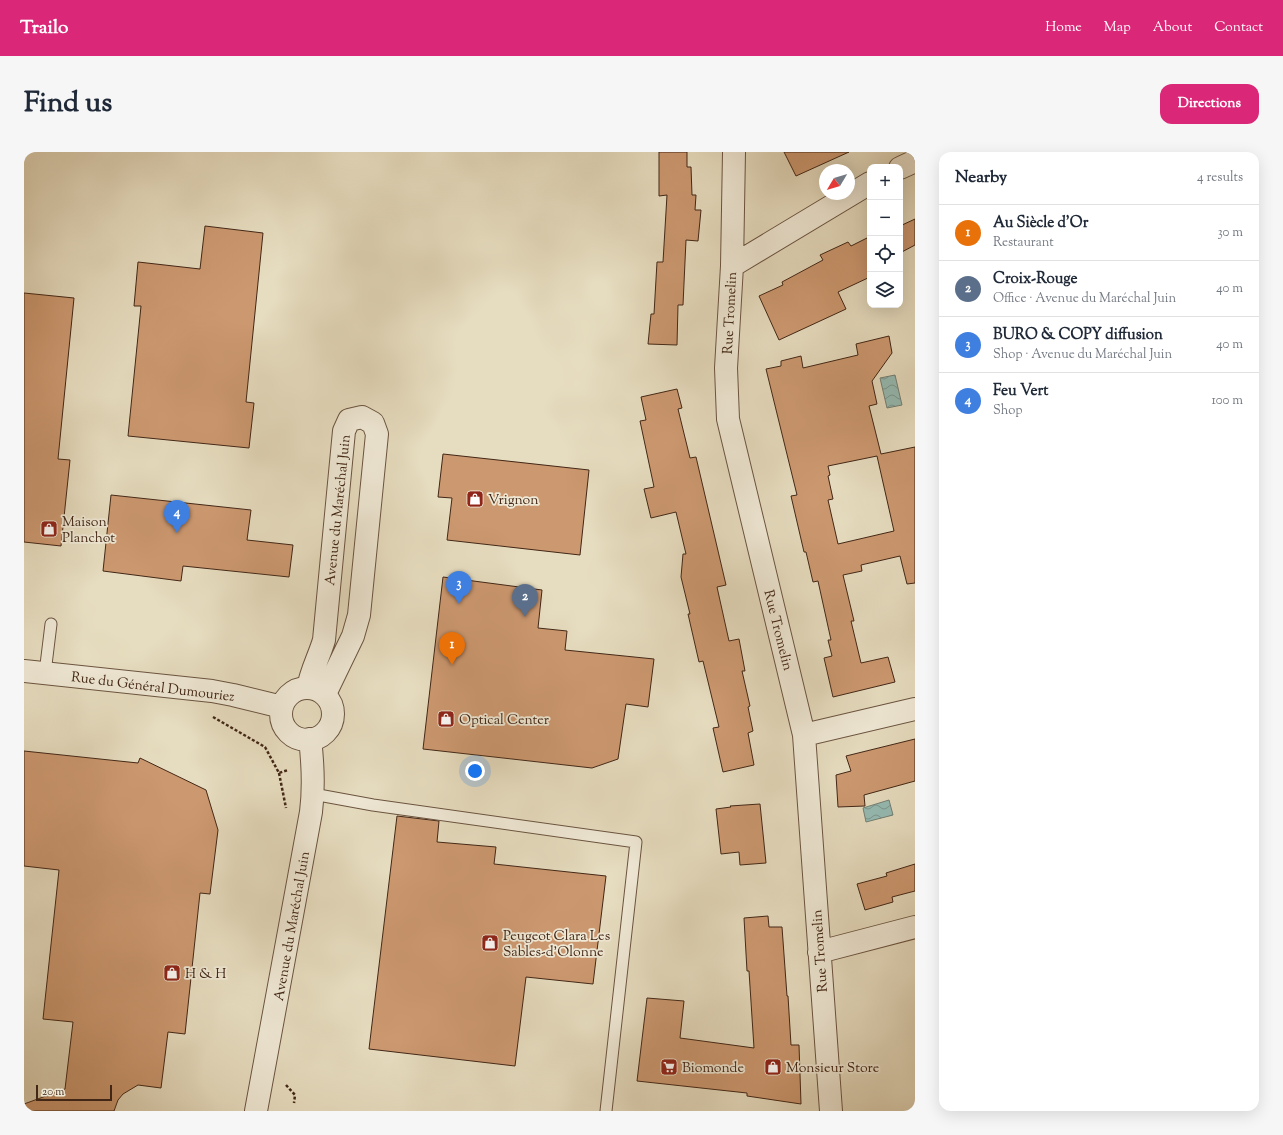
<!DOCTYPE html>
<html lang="en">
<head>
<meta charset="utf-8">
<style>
	body { margin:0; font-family:"Sorts Mill Goudy",serif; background:#f6f6f7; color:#1f2937 }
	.controls { position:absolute; right:12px; top:12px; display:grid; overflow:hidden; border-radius:8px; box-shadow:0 4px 16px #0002 }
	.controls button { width:36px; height:36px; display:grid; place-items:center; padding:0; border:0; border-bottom:1px solid #e0e1e3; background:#fff; color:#1f2937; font:20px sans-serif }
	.compass { position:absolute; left:795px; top:12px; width:36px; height:36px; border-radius:50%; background:#fff; box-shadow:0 4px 16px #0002; rotate:232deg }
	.scale { position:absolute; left:12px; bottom:10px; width:76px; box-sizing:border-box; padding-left:4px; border:2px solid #422716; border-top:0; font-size:11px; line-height:14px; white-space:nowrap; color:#422716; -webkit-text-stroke:3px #efe8d5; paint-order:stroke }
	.you { position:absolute; left:451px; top:619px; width:14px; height:14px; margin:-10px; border:3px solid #fff; border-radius:50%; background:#1a73e8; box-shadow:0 0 0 6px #1a73e833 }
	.badge { display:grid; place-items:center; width:26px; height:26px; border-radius:50%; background:#db2777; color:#fff; font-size:13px; font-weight:700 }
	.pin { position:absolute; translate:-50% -33px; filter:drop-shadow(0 1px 2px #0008) }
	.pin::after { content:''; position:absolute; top:21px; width:14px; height:12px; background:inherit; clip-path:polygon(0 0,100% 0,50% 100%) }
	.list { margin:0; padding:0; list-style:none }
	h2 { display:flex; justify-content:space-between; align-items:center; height:52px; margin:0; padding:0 16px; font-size:17px }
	h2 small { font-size:13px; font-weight:400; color:#747a83 }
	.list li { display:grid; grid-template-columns:26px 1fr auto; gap:12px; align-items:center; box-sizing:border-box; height:56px; padding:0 16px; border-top:1px solid #e0e1e3 }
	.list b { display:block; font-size:15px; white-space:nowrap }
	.list p { margin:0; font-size:13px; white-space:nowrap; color:#747a83 }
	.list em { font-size:13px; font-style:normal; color:#747a83 }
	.icon { flex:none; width:22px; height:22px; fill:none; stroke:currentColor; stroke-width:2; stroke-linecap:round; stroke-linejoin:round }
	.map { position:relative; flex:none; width:891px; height:959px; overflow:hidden; border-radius:12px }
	header { display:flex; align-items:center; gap:24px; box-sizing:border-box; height:56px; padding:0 20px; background:#db2777; color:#fff }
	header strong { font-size:19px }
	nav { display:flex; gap:22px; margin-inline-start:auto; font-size:14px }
	.intro { display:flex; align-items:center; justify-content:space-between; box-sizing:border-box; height:96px; padding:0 24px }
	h1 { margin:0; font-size:28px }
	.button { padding:10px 18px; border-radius:12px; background:#db2777; color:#fff; font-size:14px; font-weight:700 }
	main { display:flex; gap:24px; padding:0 24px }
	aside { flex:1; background:#fff; border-radius:12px; box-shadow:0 4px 16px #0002 }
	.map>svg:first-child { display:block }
</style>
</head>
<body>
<header>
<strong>Trailo</strong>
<nav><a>Home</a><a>Map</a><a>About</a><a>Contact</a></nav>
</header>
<div class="intro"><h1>Find us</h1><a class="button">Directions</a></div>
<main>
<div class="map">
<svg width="891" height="959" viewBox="0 0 891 959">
	<defs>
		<pattern id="water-waves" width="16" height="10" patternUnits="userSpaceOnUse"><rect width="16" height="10" fill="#96bbb3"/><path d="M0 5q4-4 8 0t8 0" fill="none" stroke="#7c9891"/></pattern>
	</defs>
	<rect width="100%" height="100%" fill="#e6dcbf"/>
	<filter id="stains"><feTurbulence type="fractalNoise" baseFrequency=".005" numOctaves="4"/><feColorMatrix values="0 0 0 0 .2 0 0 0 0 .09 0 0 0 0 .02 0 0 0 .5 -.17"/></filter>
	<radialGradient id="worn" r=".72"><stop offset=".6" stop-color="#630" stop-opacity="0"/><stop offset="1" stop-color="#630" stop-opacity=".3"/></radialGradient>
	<path fill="url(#water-waves)" stroke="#748074" d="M 871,223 L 878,253 L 863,256 L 856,226 Z
		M 865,648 L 869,663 L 842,670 L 839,656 Z"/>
	<path fill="#cc9870" stroke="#422716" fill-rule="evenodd" d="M 635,0 L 663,0 L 663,15 L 667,15 L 668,43 L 672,43 L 671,58 L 677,58 L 674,89 L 662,88 L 659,153 L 654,153 L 653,193 L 624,192 L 627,162 L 630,162 L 633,110 L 639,110 L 643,43 L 635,44 Z
		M 760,0 L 825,0 L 772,24 Z
		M 891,67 L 891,93 L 876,101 L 876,74 Z
		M 181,74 L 239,81 L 222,250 L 230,251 L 225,296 L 104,284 L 117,154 L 110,154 L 114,110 L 176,117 Z
		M 843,86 L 845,89 L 846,88 L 846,125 L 814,140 L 822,157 L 755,188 L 735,144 L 759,133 L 758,130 L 799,108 L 796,103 L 824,90 L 827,94 Z
		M 0,141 L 50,146 L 34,307 L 46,308 L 37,394 L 0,390 Z
		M 865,184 L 868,201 L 848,229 L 853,252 L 845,254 L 857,302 L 891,295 L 891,431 L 883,432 L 876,404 L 837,413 L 838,419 L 819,423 L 830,469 L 827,469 L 837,511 L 864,505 L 871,530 L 809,545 L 800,506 L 808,504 L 804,488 L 807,488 L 794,429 L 789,430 L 782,400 L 780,400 L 767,344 L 773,343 L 742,217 L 757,214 L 757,209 L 777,204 L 779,216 L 834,203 L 832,192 ZM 853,304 L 870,379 L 814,392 L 804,348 L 809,347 L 804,324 L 806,323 L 804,314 Z
		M 653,237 L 658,256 L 654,257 L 666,306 L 672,305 L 702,433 L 693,435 L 705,489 L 715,487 L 721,519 L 718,519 L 726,554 L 724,555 L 729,579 L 724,581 L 730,613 L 699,620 L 689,576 L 695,575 L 679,509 L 675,510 L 664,462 L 666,462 L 657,425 L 659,402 L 662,402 L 652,360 L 627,366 L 620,337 L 630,335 L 616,269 L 622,268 L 617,245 Z
		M 419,302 L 565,318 L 556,403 L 423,388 L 428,346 L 414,345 Z
		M 87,343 L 227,358 L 223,388 L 269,393 L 265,425 L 159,414 L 157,429 L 79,419 Z
		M 419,425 L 518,438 L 514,476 L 543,479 L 541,498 L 630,507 L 624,555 L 602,552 L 594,607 L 568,616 L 399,597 Z
		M 891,587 L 891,629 L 840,643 L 841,654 L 814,655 L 812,623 L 827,619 L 822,604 Z
		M 0,599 L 114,611 L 116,606 L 182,638 L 194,678 L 186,742 L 176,741 L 161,882 L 144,880 L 137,936 L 114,933 L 99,942 L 94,948 L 90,959 L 0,959 L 0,952 L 41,937 L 49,870 L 19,867 L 35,718 L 0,714 Z
		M 736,652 L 742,711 L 716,713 L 715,700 L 697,702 L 692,657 L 707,655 L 706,654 Z
		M 373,664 L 415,669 L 413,690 L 472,695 L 470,712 L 582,724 L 569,832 L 502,825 L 491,914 L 345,897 Z
		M 891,712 L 891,739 L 868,745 L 869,750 L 841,758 L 833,732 L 863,724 L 862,721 Z
		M 744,764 L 745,775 L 758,775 L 763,844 L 764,844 L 767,893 L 775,893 L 777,952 L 723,944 L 723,941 L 613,929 L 623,846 L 660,849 L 656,886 L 730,896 L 725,819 L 723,819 L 720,766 Z"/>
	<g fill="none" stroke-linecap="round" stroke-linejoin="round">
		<g stroke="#6b5440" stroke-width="13">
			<path id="lane" d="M 21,521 L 27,472
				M 289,642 L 349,653 L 612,690 L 582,959"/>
		</g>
		<g stroke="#6b5440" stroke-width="24">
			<path id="street" d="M 710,0 L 708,114 L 702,216 L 704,267 L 780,583 L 807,959
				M 876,16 L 891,9
				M 708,114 L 846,31
				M 0,519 L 188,539 L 209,543 L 258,555
				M 284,536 C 287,519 295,505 300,488 L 320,279 L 325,268 L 338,265 L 349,271 L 353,282 L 335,463 L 329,484 L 301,542
				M257 562a26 26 0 1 1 52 0a26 26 0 1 1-52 0Z
				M 780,583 L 891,557
				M 795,800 L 891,775
				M 232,959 L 287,660 C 290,636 289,612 286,587"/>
		</g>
		<path stroke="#422716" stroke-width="2.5" stroke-dasharray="3 2" stroke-linecap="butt" d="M 189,565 L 241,595 L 255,621 L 264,618
			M 255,621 L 262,656
			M 262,933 L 271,943 L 270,951"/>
		<use href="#lane" stroke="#efe8d5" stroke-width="11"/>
		<use href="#street" stroke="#efe8d5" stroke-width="22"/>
	</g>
	<defs>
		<g id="shop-square" transform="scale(0.9)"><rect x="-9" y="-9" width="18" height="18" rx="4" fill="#8f2418" stroke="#efe8d5"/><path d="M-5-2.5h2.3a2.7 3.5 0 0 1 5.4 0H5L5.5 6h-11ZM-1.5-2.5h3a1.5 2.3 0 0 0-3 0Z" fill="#fff"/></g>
		<g id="supermarket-square" transform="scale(0.9)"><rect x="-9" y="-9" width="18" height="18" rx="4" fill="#8f2418" stroke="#efe8d5"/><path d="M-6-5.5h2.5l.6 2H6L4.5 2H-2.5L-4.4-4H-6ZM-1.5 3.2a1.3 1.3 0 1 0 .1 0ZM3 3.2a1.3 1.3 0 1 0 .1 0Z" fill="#fff"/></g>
	</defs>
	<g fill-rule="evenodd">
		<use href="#shop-square" x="451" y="347"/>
		<use href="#shop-square" x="25" y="377"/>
		<use href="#shop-square" x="422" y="567"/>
		<use href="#shop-square" x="466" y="791"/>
		<use href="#shop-square" x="148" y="821"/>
		<use href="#supermarket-square" x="645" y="915"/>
		<use href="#shop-square" x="749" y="915"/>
	</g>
	<g text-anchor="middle" stroke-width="3.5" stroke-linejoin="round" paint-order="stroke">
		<g font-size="14" fill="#422716" stroke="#efe8d5">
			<text transform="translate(705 161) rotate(-87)" y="5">Rue Tromelin</text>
			<text transform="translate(313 358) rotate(-84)" y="5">Avenue du Maréchal Juin</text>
			<text transform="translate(755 478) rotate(76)" y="5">Rue Tromelin</text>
			<text transform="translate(129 534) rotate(7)" y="5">Rue du Général Dumouriez</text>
			<text transform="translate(267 774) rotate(-80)" y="5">Avenue du Maréchal Juin</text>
			<text transform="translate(795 799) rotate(-94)" y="5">Rue Tromelin</text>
		</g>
		<g font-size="14" fill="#422716" stroke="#efe8d5" text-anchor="start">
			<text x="464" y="352">Vrignon</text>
			<text x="38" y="374">Maison<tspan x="38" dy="16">Planchot</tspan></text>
			<text x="435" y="572">Optical Center</text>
			<text x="479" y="788">Peugeot Clara Les<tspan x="479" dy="16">Sables-d'Olonne</tspan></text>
			<text x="161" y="826">H &amp; H</text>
			<text x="658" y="920">Biomonde</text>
			<text x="762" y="920">Monsieur Store</text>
		</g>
	</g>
	<rect width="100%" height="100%" filter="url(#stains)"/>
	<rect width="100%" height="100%" fill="url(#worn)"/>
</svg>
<div class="controls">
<button>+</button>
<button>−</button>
<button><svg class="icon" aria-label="locate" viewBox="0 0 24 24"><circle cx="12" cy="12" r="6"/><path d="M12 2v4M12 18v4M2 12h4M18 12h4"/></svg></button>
<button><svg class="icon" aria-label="layers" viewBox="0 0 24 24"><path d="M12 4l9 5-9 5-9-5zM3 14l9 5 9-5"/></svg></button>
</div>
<svg class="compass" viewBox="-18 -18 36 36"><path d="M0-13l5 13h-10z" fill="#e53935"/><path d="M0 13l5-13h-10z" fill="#747a83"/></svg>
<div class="scale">20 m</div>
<div class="you"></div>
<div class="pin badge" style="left:428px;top:513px;background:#e8710a">1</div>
<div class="pin badge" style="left:501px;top:465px;background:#5c6f8a">2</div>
<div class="pin badge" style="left:435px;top:452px;background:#3f7fe0">3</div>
<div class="pin badge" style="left:153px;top:381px;background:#3f7fe0">4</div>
</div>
<aside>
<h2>Nearby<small>4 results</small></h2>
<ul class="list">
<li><span class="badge" style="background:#e8710a">1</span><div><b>Au Siècle d'Or</b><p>Restaurant</p></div><em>30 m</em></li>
<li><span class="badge" style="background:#5c6f8a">2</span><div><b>Croix-Rouge</b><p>Office · Avenue du Maréchal Juin</p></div><em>40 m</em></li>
<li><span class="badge" style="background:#3f7fe0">3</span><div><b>BURO &amp; COPY diffusion</b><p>Shop · Avenue du Maréchal Juin</p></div><em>40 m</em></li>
<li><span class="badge" style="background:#3f7fe0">4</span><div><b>Feu Vert</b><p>Shop</p></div><em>100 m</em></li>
</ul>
</aside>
</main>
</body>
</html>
